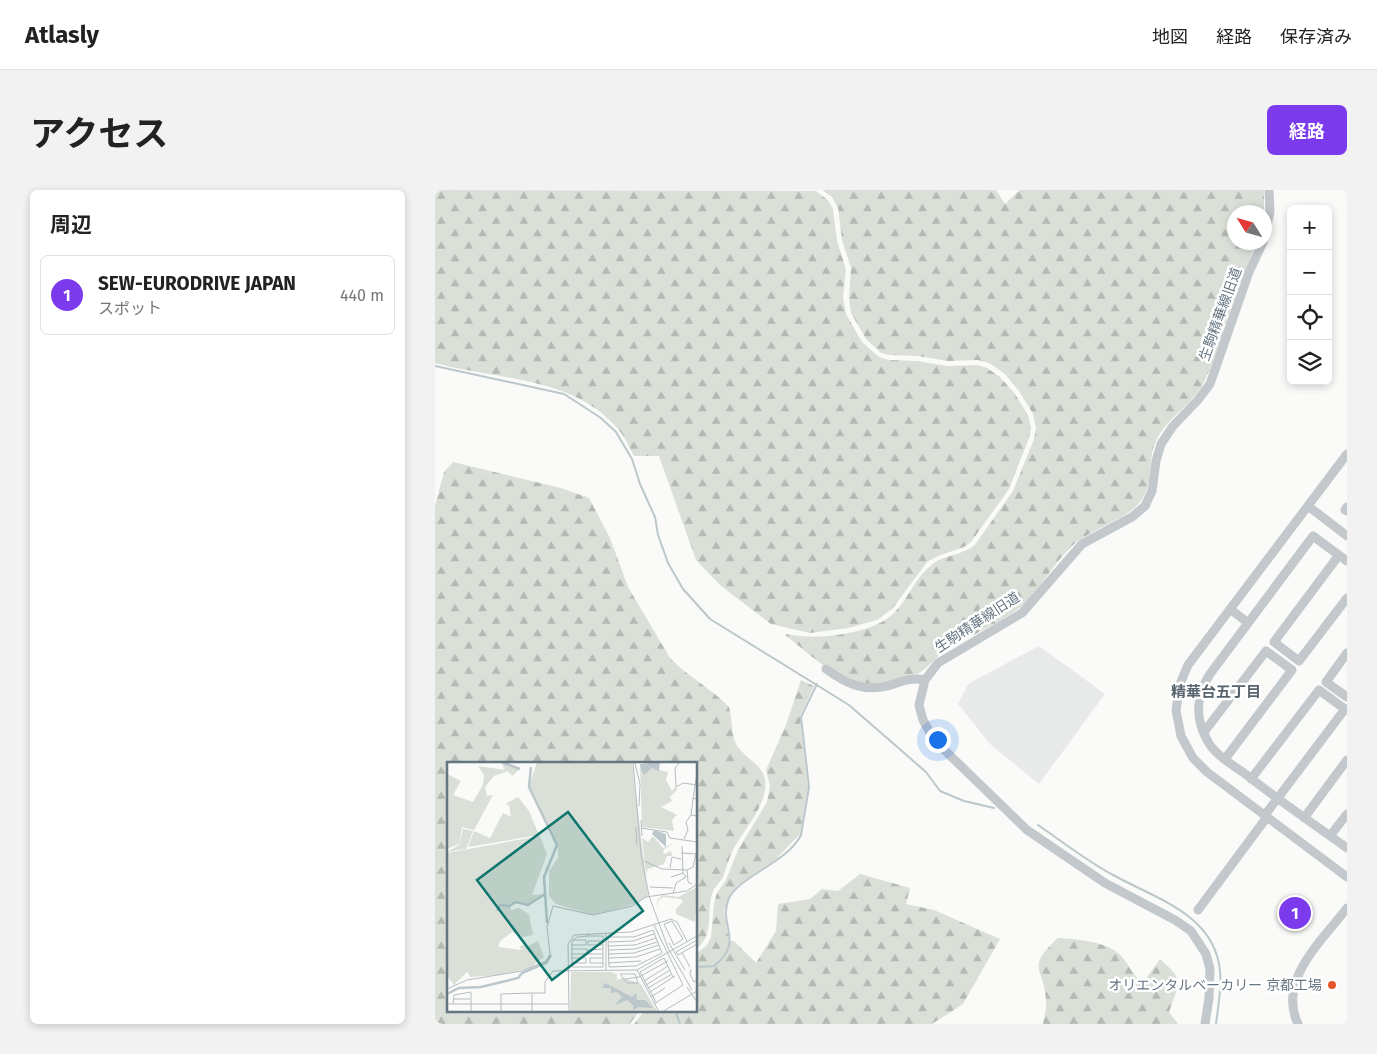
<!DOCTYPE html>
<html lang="ja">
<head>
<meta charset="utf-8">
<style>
	body { margin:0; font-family:"Fira Sans","Noto Sans JP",sans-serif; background:#f2f2f2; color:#222 }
	.controls { position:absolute; right:15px; top:15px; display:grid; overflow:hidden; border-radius:8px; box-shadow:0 2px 8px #0003 }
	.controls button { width:45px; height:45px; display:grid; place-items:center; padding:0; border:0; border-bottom:1px solid #e0e0e0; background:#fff; color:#222; font:25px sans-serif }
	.compass { position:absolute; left:792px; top:15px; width:45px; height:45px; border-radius:50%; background:#fff; box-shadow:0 2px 8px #0003; rotate:307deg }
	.you { position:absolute; left:502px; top:549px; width:18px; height:18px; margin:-12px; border:4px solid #fff; border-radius:50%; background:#1a73e8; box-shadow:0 0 0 8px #1a73e833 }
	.badge { display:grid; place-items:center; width:32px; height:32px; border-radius:50%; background:#7c3aed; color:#fff; font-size:16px; font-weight:700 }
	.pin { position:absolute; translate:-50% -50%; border:2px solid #fff; box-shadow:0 1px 5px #0006 }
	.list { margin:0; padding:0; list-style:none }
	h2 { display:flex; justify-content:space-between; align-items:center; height:65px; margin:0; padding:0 20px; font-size:21px }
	h2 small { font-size:16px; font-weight:400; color:#767676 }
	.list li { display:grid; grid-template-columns:32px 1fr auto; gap:15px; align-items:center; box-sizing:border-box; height:80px; margin:0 10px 10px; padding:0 10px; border:1px solid #e0e0e0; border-radius:8px }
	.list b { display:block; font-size:19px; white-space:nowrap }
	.list p { margin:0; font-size:16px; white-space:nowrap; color:#767676 }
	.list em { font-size:16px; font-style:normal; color:#767676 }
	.icon { flex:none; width:28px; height:28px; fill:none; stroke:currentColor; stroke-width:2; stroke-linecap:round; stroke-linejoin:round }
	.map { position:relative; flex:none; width:912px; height:834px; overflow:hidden; border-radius:8px }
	header { display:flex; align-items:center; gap:30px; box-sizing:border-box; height:70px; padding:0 25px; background:#fff; border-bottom:1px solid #e0e0e0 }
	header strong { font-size:24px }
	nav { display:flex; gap:28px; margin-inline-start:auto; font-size:18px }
	.intro { display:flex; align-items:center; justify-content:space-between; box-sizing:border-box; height:120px; padding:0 30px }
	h1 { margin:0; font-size:35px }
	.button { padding:12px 22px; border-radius:8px; background:#7c3aed; color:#fff; font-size:18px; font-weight:700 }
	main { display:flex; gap:30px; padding:0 30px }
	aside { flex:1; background:#fff; border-radius:8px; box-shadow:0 2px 8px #0003 }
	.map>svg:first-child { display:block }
</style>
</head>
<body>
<header>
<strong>Atlasly</strong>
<nav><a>地図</a><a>経路</a><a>保存済み</a></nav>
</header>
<div class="intro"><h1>アクセス</h1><a class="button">経路</a></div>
<main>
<aside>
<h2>周辺<small></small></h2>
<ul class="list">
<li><span class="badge">1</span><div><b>SEW-EURODRIVE JAPAN</b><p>スポット</p></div><em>440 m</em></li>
</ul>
</aside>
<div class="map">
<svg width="912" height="834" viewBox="0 0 912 834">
	<defs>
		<pattern id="forest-firs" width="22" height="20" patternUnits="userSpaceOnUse" patternTransform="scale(1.25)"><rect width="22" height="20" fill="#dadfd7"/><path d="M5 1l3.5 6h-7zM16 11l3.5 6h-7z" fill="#b4b9b4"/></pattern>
	</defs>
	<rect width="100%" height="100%" fill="#fafaf8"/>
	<path fill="#e8e9e9" d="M 604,456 L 670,504 L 604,594 L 556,555 L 523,514 L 533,494 Z"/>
	<path fill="url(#forest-firs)" d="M 0,0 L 381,1 L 393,10 L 398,19 L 402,51 L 411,79 L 408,108 L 411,124 L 427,152 L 444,167 L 454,170 L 482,171 L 513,176 L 542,175 L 552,178 L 565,187 L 580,204 L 593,225 L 596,238 L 594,248 L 574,299 L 536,352 L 529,357 L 503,366 L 492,372 L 458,418 L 442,430 L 413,438 L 375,443 L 336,434 L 286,396 L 261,370 L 224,266 L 199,266 C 194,257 190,247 183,239 C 138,186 62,190 0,173 Z
		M 388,0 L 561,0 L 570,14 L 585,0 L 829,0 L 829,23 L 799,22 L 799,52 L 822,53 C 800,96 791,145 770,190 C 759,214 732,227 721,251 C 712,269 719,292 707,309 C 694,330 656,338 636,357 C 618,374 606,398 588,415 C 567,433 534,446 510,461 C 501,467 494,477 484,483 C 474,488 445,497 433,495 C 400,490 376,465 350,445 L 353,444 C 380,451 439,444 459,423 C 473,409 479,390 494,377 C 506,365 525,366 539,356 L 578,301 L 599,249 L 601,238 L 598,224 L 584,201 L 569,183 L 554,173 L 543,170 L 513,171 L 483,166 L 454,165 L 446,163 L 431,149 L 416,123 L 414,108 L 416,78 L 407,50 L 403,18 L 397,7 Z
		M 18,272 L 126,298 L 154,308 L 175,348 L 193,397 L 235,468 C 253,487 276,498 294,517 C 298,530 295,541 301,554 C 308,567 327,574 330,589 C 334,613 310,638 299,658 C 294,667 292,677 288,687 C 286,691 282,695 279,699 C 269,720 282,743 261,759 L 261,573 L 14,573 L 14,820 L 205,820 L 195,834 L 0,834 L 0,316 L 9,282 Z
		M 366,490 L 379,496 L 365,526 L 373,597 L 365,644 L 340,670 L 303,695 L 296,703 L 289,721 L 294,751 L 299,751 L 321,773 L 341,741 L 343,714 L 375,709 L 387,699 L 403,701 L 425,684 L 475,698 L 471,714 L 499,720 L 565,749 L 528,814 L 497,834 L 199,834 L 210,820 L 261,820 L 261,764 L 272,755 L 276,747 L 279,713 L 282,703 L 291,690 L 303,660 L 332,612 L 335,596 L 331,580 L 351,535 Z
		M 623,748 C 640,749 669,751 683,763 C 693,771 696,784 708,793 L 725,769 C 751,792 744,792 734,822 L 743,834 L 608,834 C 609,827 612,818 611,811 C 610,777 589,779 623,748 Z"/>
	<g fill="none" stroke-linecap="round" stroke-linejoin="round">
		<path stroke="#bbc7cb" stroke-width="2" d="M 0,176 L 129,204 L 166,228 L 181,242 L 197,269 L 205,294 L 220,327 L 223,345 L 233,373 L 248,399 L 275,429 L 414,515 L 491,582 L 505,601 L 529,611 L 559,618
			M 603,635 C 628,652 653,672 680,686 C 722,709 780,725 785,781 C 787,798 783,816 781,834
			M 261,777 L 279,776 C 311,751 282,735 294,708 C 305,686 353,672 366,645 L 374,597 L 366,527 L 382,494
			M 240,820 L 245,834"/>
		<path stroke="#c3c8cc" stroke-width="9" d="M 829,49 L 835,22 L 834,0
			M 912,264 L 753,475 L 745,494 L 741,520 L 746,546 L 758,568 L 772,582 L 912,687
			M 873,316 L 912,346
			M 912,317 L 910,320 L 912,321
			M 904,365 L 839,452 L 864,471 L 912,408
			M 912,371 L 878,346 L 775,484 C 761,505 760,528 772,550 C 779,564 796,574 809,583 C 842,609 877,633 912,658
			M 795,419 L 812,432
			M 912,463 L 891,492 L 912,507
			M 391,479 C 410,493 428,502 452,496 C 466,492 476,487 490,490
			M 769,542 L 831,461 L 857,480 L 790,569
			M 816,589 L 884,500 L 910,519 L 830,625
			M 869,628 L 912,570
			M 895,646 L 912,624
			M 763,720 L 832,627
			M 770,834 L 774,808 L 775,779 L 771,764 L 756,741 L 740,730 L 670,693 L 592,640 L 499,550 L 488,530 L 484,515 L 490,490 L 503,473 L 587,423 L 647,354 L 697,327 L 710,316 L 717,301 L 721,271 L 726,254 L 738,236 L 762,211 L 775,194 L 814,82 L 828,52
			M 863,834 C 842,790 887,751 912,718"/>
	</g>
	<circle fill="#e4572e" stroke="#fff" stroke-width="2" cx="897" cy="795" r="5"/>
	<g text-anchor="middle" stroke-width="5" stroke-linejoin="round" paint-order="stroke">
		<g font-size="14" fill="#657683" stroke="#fff">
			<text transform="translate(785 124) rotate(-70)" y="5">生駒精華線旧道</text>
			<text transform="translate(542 432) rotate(-33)" y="5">生駒精華線旧道</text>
		</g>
		<g font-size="14" fill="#657683" stroke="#fff" text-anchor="end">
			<text x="887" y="800">オリエンタルベーカリー 京都工場</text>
		</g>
		<g font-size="15" font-weight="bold" fill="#57646e" stroke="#fff">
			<text x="781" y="507">精華台五丁目</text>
		</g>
	</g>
	<g transform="translate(12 572)">
		<rect width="250" height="250" fill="#fafaf8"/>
		<path d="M 16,67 L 26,69 L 19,87 L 0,90 L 12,83 Z" fill="#dadfd7"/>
		<path d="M 54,0 L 73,7 L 65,14 L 61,9 L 47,14 L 38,25 L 40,34 L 46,33 L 27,68 L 15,65 L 12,82 L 0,87 L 0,12 L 14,19 L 6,33 L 26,40 L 36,23 L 37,13 L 31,4 L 58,8 ZM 90,0 L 185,0 L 201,134 L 187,142 L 146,153 L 109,142 L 102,134 L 102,109 L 111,96 L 111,86 L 82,25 ZM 193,2 L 196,12 L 205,6 L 221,10 L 219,18 L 225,29 L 228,25 L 231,27 L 223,35 L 225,39 L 214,45 L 230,53 L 225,58 L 227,69 L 195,65 ZM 71,35 L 82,49 L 92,73 L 21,85 L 27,69 L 43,76 L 56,51 L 64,55 L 62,43 L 58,42 ZM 93,74 L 100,92 L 85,133 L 98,132 L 81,143 L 69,140 L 64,144 L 64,148 L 72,146 L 82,152 L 86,173 L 76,175 L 65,170 L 53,179 L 51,185 L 74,188 L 73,184 L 79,182 L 79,185 L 91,179 L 97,195 L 83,206 L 54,213 L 24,215 L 20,210 L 7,223 L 0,214 L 0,91 ZM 206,74 L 216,86 L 227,81 L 216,88 L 217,92 L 224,89 L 225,94 L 220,94 L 217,102 L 201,107 L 199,112 L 195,76 L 201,80 ZM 250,125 L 248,160 L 229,152 L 229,147 L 236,140 L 234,137 L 216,135 L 211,139 L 211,147 L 210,138 L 216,133 L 231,135 Z" fill="#dadfd7"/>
		<path d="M 124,210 L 164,210 L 170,212 L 170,218 L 175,216 L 193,221 L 210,249 L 123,249 Z" fill="#dadfd7"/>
		<path d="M 213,0 L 212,9 L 205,6 L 197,13 L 194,8 L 193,2 ZM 207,68 L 219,72 L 219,85 L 205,72 ZM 158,221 L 185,235 L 189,231 L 190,238 L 198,238 L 206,246 L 192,245 L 186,248 L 186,243 L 180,238 L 168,243 L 175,235 L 170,230 L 164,231 L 164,226 L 155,226 Z" fill="#bbc7cb"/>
		<path fill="none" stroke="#bbc7cb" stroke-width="2.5" d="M 55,0 L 73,7M 84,5 L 82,25 L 110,83 L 97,115 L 100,161M 50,149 L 53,143 L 62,144 L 69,140 L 81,143 L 98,132M 0,232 L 12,226 L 34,225 L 71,216 L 75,211 L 99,201 L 104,193"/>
		<path fill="none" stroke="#b5bdc2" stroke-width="1" d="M 186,0 L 194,92 L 202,134 L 221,186 L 245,228M 233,0 L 228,6 L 229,25 L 236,21 L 250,23M 188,1 L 193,22 L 192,44M 250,11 L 246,37 L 250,36M 246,37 L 244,53 L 250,54M 194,58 L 195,74M 189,65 L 190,83M 194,66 L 220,70 L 223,76 L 250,80M 237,77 L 241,68 L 239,60 L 244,53M 234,91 L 249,92M 197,99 L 215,107 L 240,108 L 246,105 L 249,92M 223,106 L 225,95 L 234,97M 240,108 L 241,120 L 245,122M 224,115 L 236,111 L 235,84M 203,125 L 226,126M 226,132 L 229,121 L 239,115 L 236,111M 225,159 L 236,177 L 227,183 L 217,162 ZM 206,168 L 215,191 L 189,204 L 162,205 L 161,175 L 187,175 ZM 141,171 L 141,174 L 156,174 L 156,205 L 125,205 L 125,179 L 130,175 L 141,174M 159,171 L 159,208M 250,178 L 229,190 L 231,193 L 250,182M 156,179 L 141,179 L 141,183 L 156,183M 162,180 L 186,179 L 207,172M 222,181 L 238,208M 124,183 L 139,183 L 139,178 L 125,178M 161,184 L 188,183 L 209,176M 124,187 L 140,187 L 140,192 L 125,192M 156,187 L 141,188 L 141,192 L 156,192M 162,188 L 188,187 L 210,180M 235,191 L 243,205M 162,192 L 187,191 L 212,183M 124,196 L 139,196 L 139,201 L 125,201M 156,196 L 143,196 L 143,201 L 156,201M 161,196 L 189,195 L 213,187M 161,201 L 194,199M 244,207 L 243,212 L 247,220 L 250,218M 190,208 L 212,250M 173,212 L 188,212 L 191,221 L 180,221 ZM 178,217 L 192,215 L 221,199M 197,219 L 221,204M 199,223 L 223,208M 240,225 L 250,240M 201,226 L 225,212M 0,227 L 20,218 L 75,209 L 99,199 L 103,192 L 100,165 L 106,144 L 146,153 L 185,144 L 199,135 L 240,129 L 250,122M 203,230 L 228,214M 85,231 L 98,231 L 98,220 L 106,209 L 190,208 L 250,174M 204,235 L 218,226M 6,237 L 23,237M 209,240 L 193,210 L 217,196 L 226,215M 0,242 L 121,242M 6,242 L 7,233 L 24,230 L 24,250M 207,242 L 236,223 L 207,163M 54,250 L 54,232 L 85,231 L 85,250M 122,250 L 121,182 L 127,173 L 184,170 L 224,157 L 230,160 L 240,179M 215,250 L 250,229"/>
		<path fill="#0f766e" fill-opacity="0.15" stroke="#0f766e" stroke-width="2.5" d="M 121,50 L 196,149 L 105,218 L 30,118 Z"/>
		<rect width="250" height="250" fill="none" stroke="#657683" stroke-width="2.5"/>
	</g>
</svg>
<div class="controls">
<button>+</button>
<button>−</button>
<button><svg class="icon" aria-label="locate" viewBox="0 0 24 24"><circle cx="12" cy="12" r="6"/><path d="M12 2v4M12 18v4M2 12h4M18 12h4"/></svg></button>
<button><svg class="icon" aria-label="layers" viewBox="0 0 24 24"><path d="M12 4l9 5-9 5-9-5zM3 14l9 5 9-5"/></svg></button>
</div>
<svg class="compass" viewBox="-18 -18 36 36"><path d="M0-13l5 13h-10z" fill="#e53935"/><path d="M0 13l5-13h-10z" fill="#767676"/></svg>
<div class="you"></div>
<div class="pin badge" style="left:860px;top:723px">1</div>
</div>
</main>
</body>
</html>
